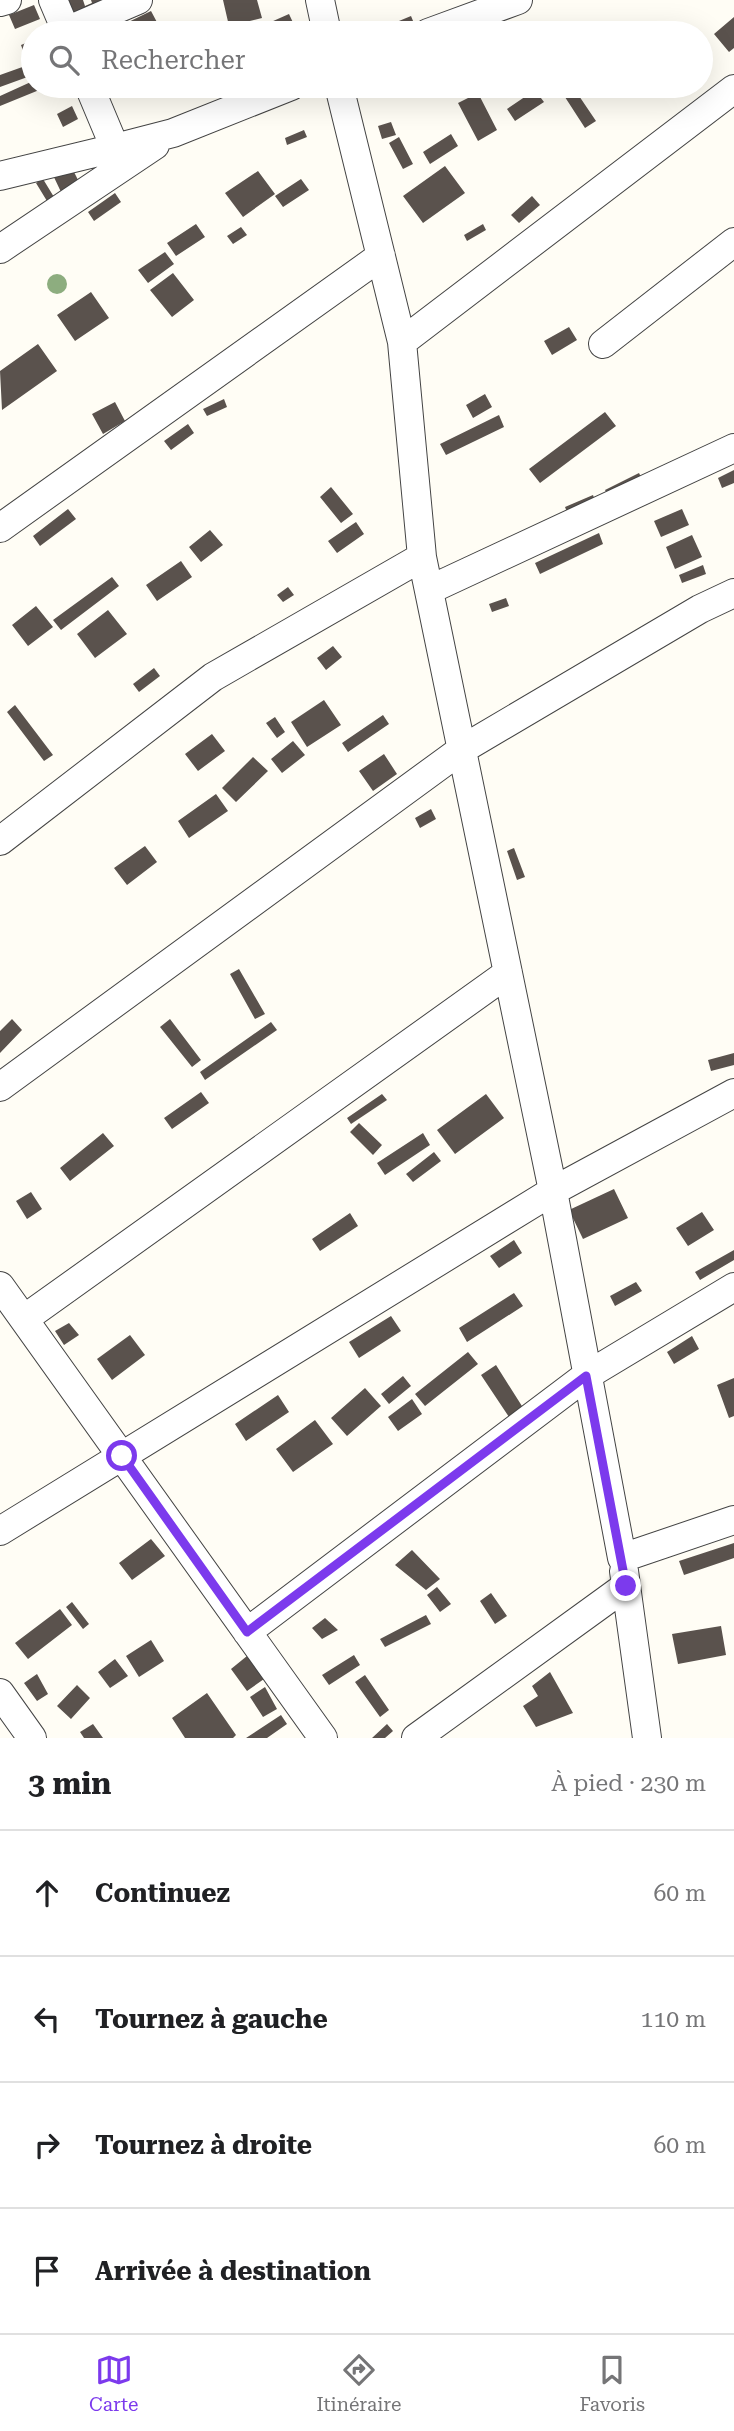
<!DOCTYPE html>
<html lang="fr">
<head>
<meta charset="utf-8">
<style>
	body { margin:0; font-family:"Roboto Serif",serif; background:#f6f6f6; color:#202124 }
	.stop { position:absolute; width:21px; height:21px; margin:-16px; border:5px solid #7c3aed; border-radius:50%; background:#fff }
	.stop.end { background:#7c3aed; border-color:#fff; box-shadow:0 2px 7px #0008 }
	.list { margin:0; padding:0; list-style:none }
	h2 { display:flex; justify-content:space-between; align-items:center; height:91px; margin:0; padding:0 28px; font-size:30px }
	h2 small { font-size:23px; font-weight:400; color:#757577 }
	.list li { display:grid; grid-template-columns:46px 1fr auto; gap:21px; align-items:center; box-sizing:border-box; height:126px; padding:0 28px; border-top:2px solid #e0e0e0 }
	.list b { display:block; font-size:26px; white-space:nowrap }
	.list em { font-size:23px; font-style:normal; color:#757577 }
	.icon { flex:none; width:38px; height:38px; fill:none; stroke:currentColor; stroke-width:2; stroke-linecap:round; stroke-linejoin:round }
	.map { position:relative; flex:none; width:734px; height:1738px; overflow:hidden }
	.search { position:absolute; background:#fff; box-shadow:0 7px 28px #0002; left:21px; right:21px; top:21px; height:77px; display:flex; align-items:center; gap:18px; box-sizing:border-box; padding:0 24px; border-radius:38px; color:#757577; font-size:26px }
	.sheet { height:595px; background:#fff }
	nav { display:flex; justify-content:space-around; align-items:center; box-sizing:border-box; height:98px; border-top:2px solid #e0e0e0; background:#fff; font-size:19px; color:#757577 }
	nav a { display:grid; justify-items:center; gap:4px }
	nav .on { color:#7c3aed }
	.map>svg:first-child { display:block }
</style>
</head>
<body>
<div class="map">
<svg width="734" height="1738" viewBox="0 0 734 1738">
	<rect width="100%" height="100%" fill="#fffdf5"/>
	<path fill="#5a524d" d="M 68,0 L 83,0 L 85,6 L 92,3 L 91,0 L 120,0 L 69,21 Z
		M 223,0 L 257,0 L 262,18 L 229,26 Z
		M 34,5 L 40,19 L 15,29 L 9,15 Z
		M 151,11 L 159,26 L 144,33 L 106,33 Z
		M 289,14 L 296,29 L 287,33 L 246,33 Z
		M 411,16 L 418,33 L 370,33 Z
		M 734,17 L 734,48 L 729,52 L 714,34 Z
		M 364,23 L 368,33 L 349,33 L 348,29 Z
		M 33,40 L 33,75 L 0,87 L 0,75 L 28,65 L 21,45 Z
		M 33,81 L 33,86 L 49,86 L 0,106 L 0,96 Z
		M 125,86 L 146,86 L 127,93 Z
		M 434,86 L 469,86 L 438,98 Z
		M 583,86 L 606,86 L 589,96 Z
		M 573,87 L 596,121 L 585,128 L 563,94 Z
		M 535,90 L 544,102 L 515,121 L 507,109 Z
		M 478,93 L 497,130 L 478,141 L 458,103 Z
		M 72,106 L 78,119 L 63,127 L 57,114 Z
		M 391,122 L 396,135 L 382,139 L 378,126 Z
		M 304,130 L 307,137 L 287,145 L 285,138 Z
		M 451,134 L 458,146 L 430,164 L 423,152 Z
		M 399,137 L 413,164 L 403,169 L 389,143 Z
		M 70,164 L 80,184 L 61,192 L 52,173 Z
		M 445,166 L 465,193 L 423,223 L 403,196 Z
		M 258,171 L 275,194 L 243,217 L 225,193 Z
		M 43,179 L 57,202 L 50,206 L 36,183 Z
		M 301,179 L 309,190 L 283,207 L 275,196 Z
		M 115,193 L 121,202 L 94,221 L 88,212 Z
		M 532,196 L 540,205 L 519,223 L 511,215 Z
		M 196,224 L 205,237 L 176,256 L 167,243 Z
		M 483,224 L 486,230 L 467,241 L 464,235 Z
		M 241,227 L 247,235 L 233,244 L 227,236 Z
		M 165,252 L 174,264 L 148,283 L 138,270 Z
		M 173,273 L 194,300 L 172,317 L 150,290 Z
		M 91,292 L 109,318 L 75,341 L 57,315 Z
		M 569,327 L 577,340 L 552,355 L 544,341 Z
		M 38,344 L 57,371 L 2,410 L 0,371 Z
		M 485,394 L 492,407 L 473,418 L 466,405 Z
		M 224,399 L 227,407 L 207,416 L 203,409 Z
		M 115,402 L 125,421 L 103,434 L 92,414 Z
		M 605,412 L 616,426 L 540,483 L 529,469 Z
		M 499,415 L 504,427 L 446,455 L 440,444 Z
		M 188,424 L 194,433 L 171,450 L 164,441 Z
		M 734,470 L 734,483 L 722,488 L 718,478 Z
		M 639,473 L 644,483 L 610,500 L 605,490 Z
		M 331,487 L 353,514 L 341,523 L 320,497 Z
		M 593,495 L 597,506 L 569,517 L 565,507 Z
		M 68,509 L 76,519 L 40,546 L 33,536 Z
		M 682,509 L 689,525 L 661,537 L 654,521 Z
		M 356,522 L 364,534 L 337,553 L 328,541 Z
		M 210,530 L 223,545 L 201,562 L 189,547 Z
		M 599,533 L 603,544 L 540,574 L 535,563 Z
		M 692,535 L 702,557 L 675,569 L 666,547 Z
		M 181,561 L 192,577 L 157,601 L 146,585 Z
		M 703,565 L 706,574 L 682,583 L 679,575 Z
		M 112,577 L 119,586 L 61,630 L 53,620 Z
		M 288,587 L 294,595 L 283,602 L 277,595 Z
		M 506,598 L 509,606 L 492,612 L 489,604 Z
		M 36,606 L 53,627 L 28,646 L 12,625 Z
		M 108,610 L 127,634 L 95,658 L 77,634 Z
		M 333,646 L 342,657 L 326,670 L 317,658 Z
		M 154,668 L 160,676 L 139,692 L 133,684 Z
		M 324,700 L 341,725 L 307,747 L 291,722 Z
		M 15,705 L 53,755 L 44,761 L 7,712 Z
		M 383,715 L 389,724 L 348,752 L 342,743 Z
		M 275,717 L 285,732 L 277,738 L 266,723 Z
		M 212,734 L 225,751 L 198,771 L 185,754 Z
		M 293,741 L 305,755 L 282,773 L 271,759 Z
		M 384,754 L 397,774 L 373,791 L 359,771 Z
		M 253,757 L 268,771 L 236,802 L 222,788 Z
		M 216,794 L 228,811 L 189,838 L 178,821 Z
		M 431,809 L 436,819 L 420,828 L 415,818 Z
		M 145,846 L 157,862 L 127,885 L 114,868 Z
		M 514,848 L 525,877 L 517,880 L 507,851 Z
		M 239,969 L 265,1014 L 255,1019 L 230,974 Z
		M 12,1019 L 22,1030 L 0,1053 L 0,1031 Z
		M 170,1019 L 201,1060 L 192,1067 L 160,1027 Z
		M 271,1022 L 277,1030 L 205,1080 L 200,1072 Z
		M 734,1053 L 734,1065 L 711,1071 L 708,1060 Z
		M 201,1092 L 209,1103 L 172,1129 L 164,1118 Z
		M 382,1094 L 387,1100 L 351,1124 L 347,1118 Z
		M 486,1094 L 504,1118 L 455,1154 L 437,1130 Z
		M 359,1123 L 382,1145 L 373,1155 L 350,1132 Z
		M 103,1133 L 114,1146 L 70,1181 L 60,1168 Z
		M 423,1133 L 430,1145 L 385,1175 L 377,1163 Z
		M 434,1152 L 441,1161 L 413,1182 L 406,1174 Z
		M 614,1189 L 628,1218 L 583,1239 L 569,1210 Z
		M 31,1192 L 42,1209 L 27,1219 L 16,1201 Z
		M 702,1212 L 714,1230 L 688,1246 L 676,1228 Z
		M 350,1213 L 358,1226 L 320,1251 L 312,1239 Z
		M 514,1240 L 522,1253 L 499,1268 L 490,1256 Z
		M 734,1250 L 734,1260 L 700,1280 L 695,1272 Z
		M 636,1282 L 642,1291 L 615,1306 L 610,1296 Z
		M 514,1293 L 523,1306 L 467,1342 L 459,1328 Z
		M 391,1316 L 401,1331 L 359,1358 L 349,1342 Z
		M 69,1323 L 79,1335 L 64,1345 L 55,1331 Z
		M 130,1335 L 145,1355 L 112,1380 L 97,1359 Z
		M 692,1336 L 699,1349 L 674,1364 L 667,1352 Z
		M 468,1352 L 478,1364 L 425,1406 L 415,1394 Z
		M 496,1365 L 527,1414 L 513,1423 L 481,1375 Z
		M 403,1376 L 411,1386 L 389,1404 L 381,1394 Z
		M 734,1378 L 734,1416 L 729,1418 L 717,1385 Z
		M 365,1388 L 381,1406 L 347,1436 L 331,1418 Z
		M 278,1395 L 289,1412 L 246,1441 L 235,1424 Z
		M 412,1399 L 422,1414 L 398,1431 L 388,1417 Z
		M 315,1420 L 333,1444 L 293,1472 L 276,1449 Z
		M 151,1539 L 165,1556 L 132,1580 L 119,1563 Z
		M 734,1543 L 734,1558 L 684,1575 L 679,1561 Z
		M 412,1550 L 440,1579 L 426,1590 L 395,1565 Z
		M 437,1587 L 451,1604 L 440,1612 L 427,1595 Z
		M 491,1593 L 507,1616 L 495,1624 L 480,1601 Z
		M 72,1602 L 89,1624 L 83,1629 L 66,1607 Z
		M 60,1609 L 72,1625 L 28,1659 L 15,1643 Z
		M 426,1615 L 431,1624 L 385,1647 L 380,1639 Z
		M 325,1618 L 338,1630 L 322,1639 L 312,1628 Z
		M 721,1626 L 726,1655 L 678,1664 L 672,1634 Z
		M 151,1640 L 164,1661 L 139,1677 L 126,1656 Z
		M 354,1655 L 360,1665 L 329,1685 L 322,1675 Z
		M 247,1656 L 264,1679 L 247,1691 L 231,1669 Z
		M 115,1659 L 128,1676 L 110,1688 L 98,1672 Z
		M 550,1672 L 573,1713 L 536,1727 L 523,1706 L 538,1696 L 532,1686 Z
		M 37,1674 L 48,1694 L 37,1701 L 24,1683 Z
		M 365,1675 L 389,1710 L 380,1717 L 355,1682 Z
		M 77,1685 L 90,1698 L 71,1719 L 57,1706 Z
		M 265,1687 L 277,1709 L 263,1717 L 250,1697 Z
		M 207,1693 L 236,1735 L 233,1738 L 185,1738 L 172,1718 Z
		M 281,1715 L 287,1724 L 267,1738 L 246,1738 Z
		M 93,1724 L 103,1738 L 84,1738 L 80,1732 Z
		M 387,1724 L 393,1731 L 385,1738 L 372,1738 Z"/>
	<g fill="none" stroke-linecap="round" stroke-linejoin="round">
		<g stroke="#444" stroke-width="30">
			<path id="minor" d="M 53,0 L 67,33
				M 320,0 L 327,33
				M 0,2 L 7,0
				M 66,31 L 138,0
				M 428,33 L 518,0
				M 89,86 L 115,148 L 173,133 L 291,86
				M 339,86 L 402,342 L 422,557 L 553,1191 L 622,1558 L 734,1520
				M 0,176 L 115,148
				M 0,249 L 155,145
				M 402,342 L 734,89
				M 603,344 L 734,242
				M 0,528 L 381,256
				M 429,590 L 734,448
				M 0,841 L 213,677 L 422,557
				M 0,1087 L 461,750 L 700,609 L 734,593
				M 0,1286 L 323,1738
				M 24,1319 L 508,973
				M 0,1531 L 553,1191 L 734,1093
				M 624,1571 L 647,1738
				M 247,1632 L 586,1376 L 734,1287
				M 0,1693 L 32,1738
				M 416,1738 L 626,1586"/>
		</g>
		<use href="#minor" stroke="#fff" stroke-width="28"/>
	</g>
	<circle fill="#8dad7f" cx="57" cy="284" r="10"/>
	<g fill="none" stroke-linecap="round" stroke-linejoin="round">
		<path stroke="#7c3aed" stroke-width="9" d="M 122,1456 L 247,1632 L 586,1376 L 626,1586"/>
	</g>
</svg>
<div class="stop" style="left:122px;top:1456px"></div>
<div class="stop end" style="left:626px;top:1586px"></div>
<div class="search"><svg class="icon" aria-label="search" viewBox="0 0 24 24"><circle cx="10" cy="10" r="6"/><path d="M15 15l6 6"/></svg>Rechercher</div>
</div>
<section class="sheet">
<h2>3 min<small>À pied · 230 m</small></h2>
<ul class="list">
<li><svg class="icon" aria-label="ahead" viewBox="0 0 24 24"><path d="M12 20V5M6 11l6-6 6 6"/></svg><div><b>Continuez</b></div><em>60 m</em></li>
<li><svg class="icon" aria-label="left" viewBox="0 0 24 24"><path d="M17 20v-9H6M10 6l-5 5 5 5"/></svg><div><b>Tournez à gauche</b></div><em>110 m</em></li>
<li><svg class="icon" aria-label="right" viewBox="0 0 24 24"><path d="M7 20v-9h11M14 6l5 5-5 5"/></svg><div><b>Tournez à droite</b></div><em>60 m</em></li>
<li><svg class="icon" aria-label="arrive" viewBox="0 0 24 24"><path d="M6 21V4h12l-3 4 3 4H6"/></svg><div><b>Arrivée à destination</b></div></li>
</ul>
</section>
<nav>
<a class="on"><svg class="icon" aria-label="map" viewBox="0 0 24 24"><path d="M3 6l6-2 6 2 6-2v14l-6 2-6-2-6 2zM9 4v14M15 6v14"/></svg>Carte</a>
<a><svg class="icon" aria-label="directions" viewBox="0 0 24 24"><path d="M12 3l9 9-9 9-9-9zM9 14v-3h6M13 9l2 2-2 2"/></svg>Itinéraire</a>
<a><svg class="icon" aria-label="saved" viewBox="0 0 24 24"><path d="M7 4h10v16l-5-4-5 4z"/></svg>Favoris</a>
</nav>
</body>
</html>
